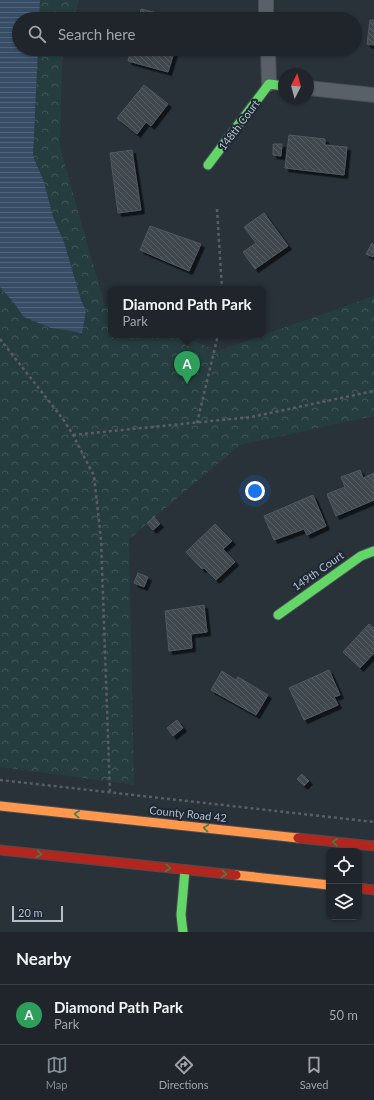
<!DOCTYPE html>
<html lang="en">
<head>
<meta charset="utf-8">
<style>
	body { margin:0; font-family:Lato,sans-serif; background:#2c3137; color:#f1f3f6 }
	.controls { position:absolute; right:12px; bottom:12px; display:grid; overflow:hidden; border-radius:8px; box-shadow:0 1px 3px #0004 }
	.controls button { width:36px; height:36px; display:grid; place-items:center; padding:0; border:0; border-bottom:1px solid #3c4247; background:#1f252b; color:#f1f3f6; font:20px sans-serif }
	.compass { position:absolute; left:278px; top:68px; width:36px; height:36px; border-radius:50%; background:#1f252b; box-shadow:0 1px 3px #0004; rotate:6deg }
	.scale { position:absolute; left:12px; bottom:10px; width:51px; box-sizing:border-box; padding-left:4px; border:2px solid #b4beca; border-top:0; font-size:11px; line-height:14px; white-space:nowrap; color:#b4beca; -webkit-text-stroke:3px #1d2834; paint-order:stroke }
	.you { position:absolute; left:255px; top:491px; width:14px; height:14px; margin:-10px; border:3px solid #fff; border-radius:50%; background:#1a73e8; box-shadow:0 0 0 6px #1a73e833 }
	.badge { display:grid; place-items:center; width:26px; height:26px; border-radius:50%; background:#838d97; color:#fff; font-size:13px; font-weight:700 }
	.pin { position:absolute; translate:-50% -33px; filter:drop-shadow(0 1px 2px #0008) }
	.pin::after { content:''; position:absolute; top:21px; width:14px; height:12px; background:inherit; clip-path:polygon(0 0,100% 0,50% 100%) }
	.popup { position:absolute; left:108px; top:286px; width:158px; height:52px; box-sizing:border-box; display:grid; place-content:center; border-radius:8px; background:#1f252b; filter:drop-shadow(0 1px 3px #0005); font-size:13px; white-space:nowrap; color:#a1a5a9 }
	.popup b { font-size:15px; color:#f1f3f6 }
	.popup::after { content:''; position:absolute; left:50%; top:100%; margin-left:-8px; border:8px solid transparent; border-top-color:#1f252b }
	.list { margin:0; padding:0; list-style:none }
	h2 { display:flex; justify-content:space-between; align-items:center; height:52px; margin:0; padding:0 16px; font-size:17px }
	h2 small { font-size:13px; font-weight:400; color:#a1a5a9 }
	.list li { display:grid; grid-template-columns:26px 1fr auto; gap:12px; align-items:center; box-sizing:border-box; height:60px; padding:0 16px; border-top:1px solid #3c4247 }
	.list b { display:block; font-size:15px; white-space:nowrap }
	.list p { margin:0; font-size:13px; white-space:nowrap; color:#a1a5a9 }
	.list em { font-size:13px; font-style:normal; color:#a1a5a9 }
	.icon { flex:none; width:22px; height:22px; fill:none; stroke:currentColor; stroke-width:2; stroke-linecap:round; stroke-linejoin:round }
	.map { position:relative; flex:none; width:374px; height:932px; overflow:hidden }
	.search { position:absolute; background:#1f252b; box-shadow:0 1px 3px #0004; left:12px; right:12px; top:12px; height:44px; display:flex; align-items:center; gap:10px; box-sizing:border-box; padding:0 14px; border-radius:22px; color:#a1a5a9; font-size:15px }
	.sheet { height:112px; background:#1f252b }
	nav { display:flex; justify-content:space-around; align-items:center; box-sizing:border-box; height:56px; border-top:1px solid #3c4247; background:#1f252b; font-size:11px; color:#a1a5a9 }
	nav a { display:grid; justify-items:center; gap:2px }
	nav .on { color:#838d97 }
	.map>svg:first-child { display:block }
</style>
</head>
<body>
<div class="map">
<svg width="374" height="932" viewBox="0 0 374 932">
	<defs>
		<pattern id="park-crowns" width="20" height="18" patternUnits="userSpaceOnUse"><rect width="20" height="18" fill="#263d3f"/><path d="M2 6a3 3 0 1 1 6 0M12 15a3 3 0 1 1 6 0" fill="none" stroke="#435759"/></pattern>
		<pattern id="water-rules" width="6" height="5" patternUnits="userSpaceOnUse"><rect width="6" height="5" fill="#374c65"/><path d="M0 2.5h6" fill="none" stroke="#52647a"/></pattern>
		<pattern id="building-back-hatch" width="6" height="6" patternUnits="userSpaceOnUse"><rect width="6" height="6" fill="#40464d"/><path d="M-1 5l2 2M0 0l6 6M5-1l2 2" fill="none" stroke="#595f65"/></pattern>
		<filter id="shadow"><feDropShadow dx="3.5" dy="3.5" stdDeviation="0" flood-color="#0009"/></filter>
	</defs>
	<rect width="100%" height="100%" fill="#293139"/>
	<path fill="url(#park-crowns)" d="M 0,0 L 79,0 L 74,19 L 19,19 L 19,49 L 65,49 L 62,60 L 60,147 L 105,306 L 111,308 L 111,335 L 178,335 L 218,351 L 374,296 L 374,416 L 240,445 L 129,539 L 134,785 L 0,767 Z"/>
	<path fill="url(#water-rules)" d="M 0,0 L 40,0 L 39,19 L 19,19 L 19,49 L 38,49 L 33,156 L 44,182 L 53,217 L 64,242 L 81,300 L 86,311 L 82,333 L 66,330 L 51,328 L 24,317 L 14,303 L 0,287 Z"/>
	<path fill="url(#building-back-hatch)" stroke="#515861" filter="url(#shadow)" d="M 141,9 L 165,15 L 164,19 L 139,19 Z
		M 370,20 L 374,20 L 374,45 L 367,44 Z
		M 131,49 L 175,49 L 168,72 L 128,61 Z
		M 144,85 L 168,104 L 151,126 L 146,122 L 137,134 L 117,118 Z
		M 289,135 L 325,139 L 325,145 L 347,147 L 344,175 L 285,168 Z
		M 273,144 L 282,144 L 281,156 L 273,155 Z
		M 132,150 L 141,210 L 118,213 L 110,153 Z
		M 264,213 L 288,246 L 255,269 L 243,252 L 256,243 L 244,227 Z
		M 150,226 L 201,244 L 189,271 L 140,250 Z
		M 372,243 L 374,245 L 373,257 L 366,254 Z
		M 360,470 L 363,478 L 374,473 L 374,500 L 336,516 L 327,494 L 345,487 L 341,477 Z
		M 313,495 L 326,526 L 307,535 L 304,529 L 274,540 L 264,516 Z
		M 154,517 L 160,524 L 153,530 L 147,523 Z
		M 215,524 L 232,541 L 223,549 L 235,562 L 216,580 L 204,568 L 202,569 L 186,552 Z
		M 138,573 L 148,577 L 144,587 L 134,583 Z
		M 204,605 L 207,632 L 191,634 L 192,648 L 169,651 L 165,611 Z
		M 369,624 L 374,628 L 374,653 L 360,668 L 343,652 Z
		M 329,670 L 340,695 L 334,697 L 338,705 L 304,720 L 289,688 Z
		M 222,671 L 236,680 L 238,677 L 268,695 L 256,715 L 211,690 Z
		M 177,720 L 183,728 L 173,736 L 167,728 Z
		M 302,774 L 309,781 L 304,786 L 297,779 Z"/>
	<g fill="none" stroke-linecap="round" stroke-linejoin="round">
		<g stroke="#484d54" stroke-width="16">
			<path id="street" d="M 266,0 L 266,19
				M 268,49 L 269,84
				M 308,88 L 374,95"/>
		</g>
		<g stroke="#484d54" stroke-width="11">
			<path id="fast" d="M 208,165 L 269,84 L 284,86
				M 278,615 L 361,556 L 374,551
				M 183,932 L 181,915 L 185,870"/>
		</g>
		<g stroke="#484d54" stroke-width="11">
			<path id="slow" d="M 0,806 L 298,838
				M 236,875 L 329,885"/>
		</g>
		<g stroke="#484d54" stroke-width="11">
			<path id="jam" d="M 298,838 L 374,846
				M 0,850 L 236,875
				M 359,888 L 374,890"/>
		</g>
		<path stroke="#585e64" stroke-width="2.5" stroke-dasharray="3 3" stroke-linecap="butt" d="M 217,209 L 222,289
			M 0,339 L 63,419 L 73,435 L 94,476 L 101,540 L 110,793
			M 197,423 L 218,335
			M 73,435 L 251,417 L 374,391
			M 0,780 L 374,822"/>
		<use href="#street" stroke="#5a6067" stroke-width="14"/>
		<use href="#fast" stroke="#63d668" stroke-width="9"/>
		<use href="#slow" stroke="#ff974d" stroke-width="9"/>
		<use href="#jam" stroke="#b3261e" stroke-width="9"/>
	</g>
	<defs><path id="oneway-chevron" d="M-2-3.5L2.5 0L-2 3.5" fill="none" stroke-width="1.6" stroke-linecap="round" stroke-linejoin="round"/></defs>
	<g stroke="#407f4e">
		<use href="#oneway-chevron" transform="translate(77 814) rotate(-174)"/>
		<use href="#oneway-chevron" transform="translate(206 828) rotate(-174)"/>
		<use href="#oneway-chevron" transform="translate(335 842) rotate(-174)"/>
		<use href="#oneway-chevron" transform="translate(39 854) rotate(6)"/>
		<use href="#oneway-chevron" transform="translate(168 868) rotate(6)"/>
		<use href="#oneway-chevron" transform="translate(224 874) rotate(6)"/>
	</g>
	<g text-anchor="middle" stroke-width="4" stroke-linejoin="round" paint-order="stroke">
		<g font-size="11" fill="#b4beca" stroke="#1d2834">
			<text transform="translate(239 125) rotate(-53)" y="4">148th Court</text>
			<text transform="translate(318 571) rotate(-35)" y="4">149th Court</text>
			<text transform="translate(188 814) rotate(6)" y="4">County Road 42</text>
		</g>
	</g>
</svg>
<div class="controls">
<button><svg class="icon" aria-label="locate" viewBox="0 0 24 24"><circle cx="12" cy="12" r="6"/><path d="M12 2v4M12 18v4M2 12h4M18 12h4"/></svg></button>
<button><svg class="icon" aria-label="layers" viewBox="0 0 24 24"><path d="M12 4l9 5-9 5-9-5zM3 14l9 5 9-5"/></svg></button>
</div>
<svg class="compass" viewBox="-18 -18 36 36"><path d="M0-13l5 13h-10z" fill="#e53935"/><path d="M0 13l5-13h-10z" fill="#a1a5a9"/></svg>
<div class="scale">20 m</div>
<div class="you"></div>
<div class="pin badge" style="left:187px;top:384px;background:#2e9e5b">A</div>
<div class="popup"><b>Diamond Path Park</b>Park</div>
<div class="search"><svg class="icon" aria-label="search" viewBox="0 0 24 24"><circle cx="10" cy="10" r="6"/><path d="M15 15l6 6"/></svg>Search here</div>
</div>
<section class="sheet">
<h2>Nearby<small></small></h2>
<ul class="list">
<li><span class="badge" style="background:#2e9e5b">A</span><div><b>Diamond Path Park</b><p>Park</p></div><em>50 m</em></li>
</ul>
</section>
<nav>
<a class="on"><svg class="icon" aria-label="map" viewBox="0 0 24 24"><path d="M3 6l6-2 6 2 6-2v14l-6 2-6-2-6 2zM9 4v14M15 6v14"/></svg>Map</a>
<a><svg class="icon" aria-label="directions" viewBox="0 0 24 24"><path d="M12 3l9 9-9 9-9-9zM9 14v-3h6M13 9l2 2-2 2"/></svg>Directions</a>
<a><svg class="icon" aria-label="saved" viewBox="0 0 24 24"><path d="M7 4h10v16l-5-4-5 4z"/></svg>Saved</a>
</nav>
</body>
</html>
